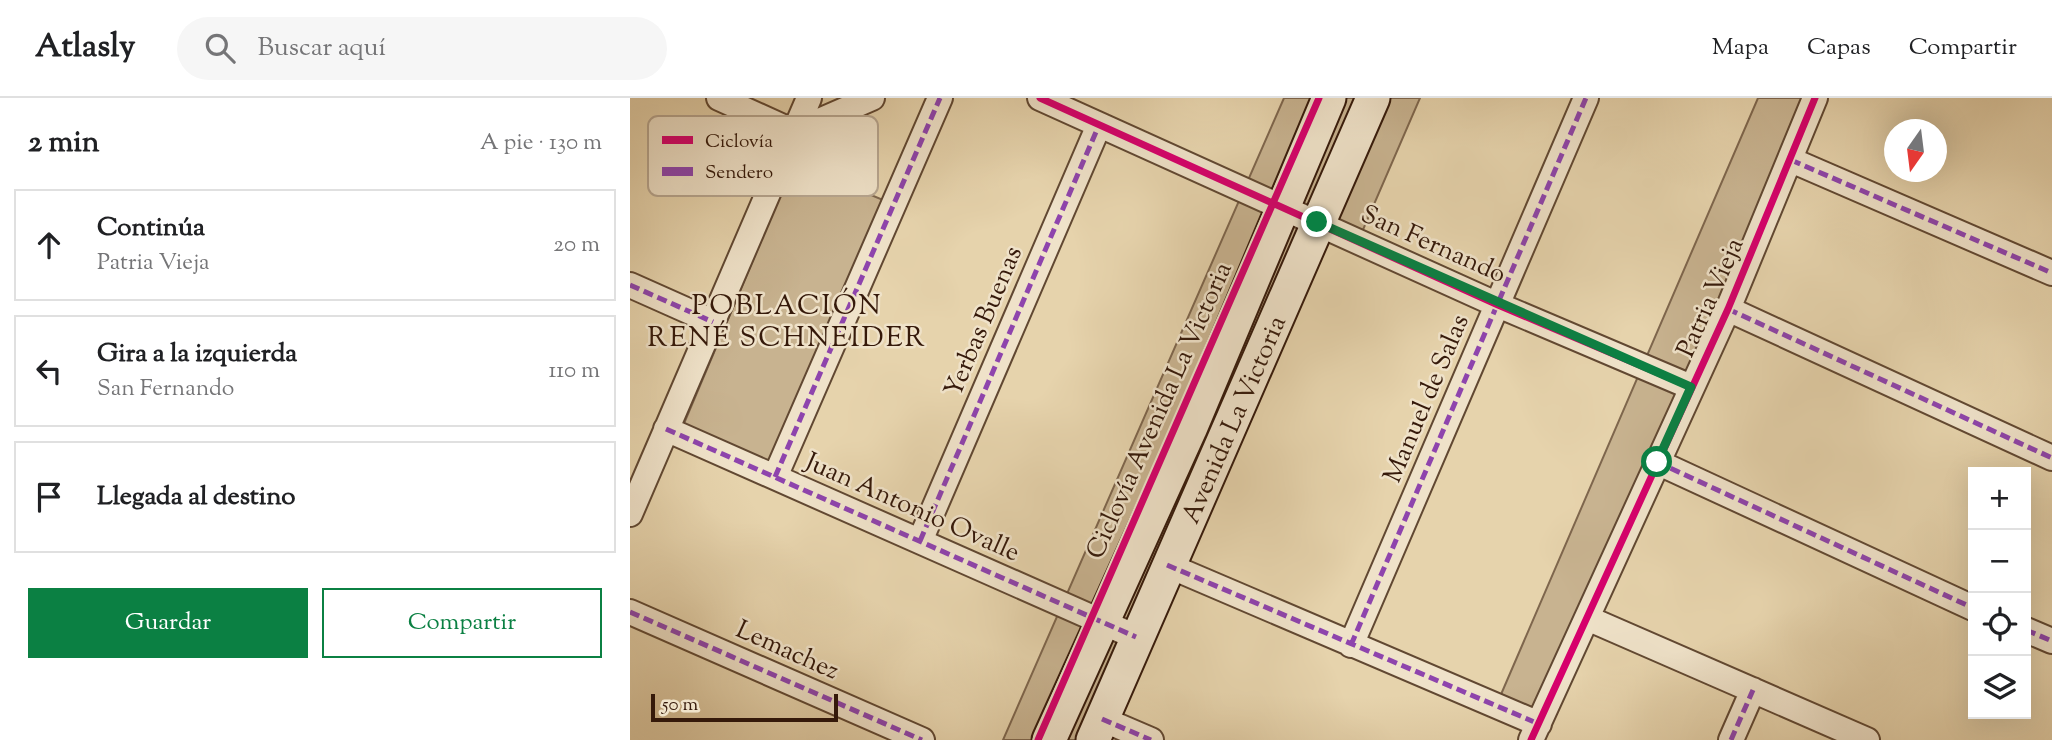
<!DOCTYPE html>
<html lang="es">
<head>
<meta charset="utf-8">
<style>
	body { margin:0; font-family:"Sorts Mill Goudy",serif; background:#f6f6f6; color:#202124 }
	.controls { position:absolute; right:21px; bottom:21px; display:grid; overflow:hidden; border-radius:0px; box-shadow:0 7px 28px #0002 }
	.controls button { width:63px; height:63px; display:grid; place-items:center; padding:0; border:0; border-bottom:2px solid #e0e0e0; background:#fff; color:#202124; font:35px sans-serif }
	.compass { position:absolute; left:1254px; top:21px; width:63px; height:63px; border-radius:50%; background:#fff; box-shadow:0 7px 28px #0002; rotate:194deg }
	.scale { position:absolute; left:21px; bottom:18px; width:187px; box-sizing:border-box; padding-left:7px; border:4px solid #35190a; border-top:0; font-size:19px; line-height:24px; white-space:nowrap; color:#35190a; -webkit-text-stroke:5px #efe2c9; paint-order:stroke }
	.stop { position:absolute; width:21px; height:21px; margin:-16px; border:5px solid #0b8043; border-radius:50%; background:#fff }
	.stop.end { background:#0b8043; border-color:#fff; box-shadow:0 2px 7px #0008 }
	.list { margin:0; padding:0; list-style:none }
	h2 { display:flex; justify-content:space-between; align-items:center; height:91px; margin:0; padding:0 28px; font-size:30px }
	h2 small { font-size:23px; font-weight:400; color:#757577 }
	.list li { display:grid; grid-template-columns:46px 1fr auto; gap:21px; align-items:center; box-sizing:border-box; height:112px; margin:0 14px 14px; padding:0 14px; border:2px solid #e0e0e0; border-radius:0px }
	.list b { display:block; font-size:26px; white-space:nowrap }
	.list p { margin:0; font-size:23px; white-space:nowrap; color:#757577 }
	.list em { font-size:23px; font-style:normal; color:#757577 }
	.actions { display:flex; gap:14px; padding:21px 28px }
	.actions a { flex:1; padding:16px 0; border:2px solid #0b8043; border-radius:0px; text-align:center; font-size:24px; color:#0b8043 }
	.actions .main { background:#0b8043; color:#fff }
	.icon { flex:none; width:38px; height:38px; fill:none; stroke:currentColor; stroke-width:2; stroke-linecap:round; stroke-linejoin:round }
	.map { position:relative; flex:none; width:1422px; height:642px; overflow:hidden }
	header { display:flex; align-items:center; gap:42px; box-sizing:border-box; height:98px; padding:0 35px; background:#fff; border-bottom:2px solid #e0e0e0 }
	header strong { font-size:33px }
	nav { display:flex; gap:38px; margin-inline-start:auto; font-size:24px }
	.search { width:490px; height:63px; background:#f6f6f6; display:flex; align-items:center; gap:18px; box-sizing:border-box; padding:0 24px; border-radius:38px; color:#757577; font-size:26px }
	main { display:flex }
	aside { flex:1; background:#fff }
	.map>svg:first-child { display:block }
</style>
</head>
<body>
<header>
<strong>Atlasly</strong>
<div class="search"><svg class="icon" aria-label="search" viewBox="0 0 24 24"><circle cx="10" cy="10" r="6"/><path d="M15 15l6 6"/></svg>Buscar aquí</div>
<nav><a>Mapa</a><a>Capas</a><a>Compartir</a></nav>
</header>
<main>
<aside>
<h2>2 min<small>A pie · 130 m</small></h2>
<ul class="list">
<li><svg class="icon" aria-label="ahead" viewBox="0 0 24 24"><path d="M12 20V5M6 11l6-6 6 6"/></svg><div><b>Continúa</b><p>Patria Vieja</p></div><em>20 m</em></li>
<li><svg class="icon" aria-label="left" viewBox="0 0 24 24"><path d="M17 20v-9H6M10 6l-5 5 5 5"/></svg><div><b>Gira a la izquierda</b><p>San Fernando</p></div><em>110 m</em></li>
<li><svg class="icon" aria-label="arrive" viewBox="0 0 24 24"><path d="M6 21V4h12l-3 4 3 4H6"/></svg><div><b>Llegada al destino</b></div></li>
</ul>
<div class="actions"><a class="main">Guardar</a><a>Compartir</a></div>
</aside>
<div class="map">
<svg width="1422" height="642" viewBox="0 0 1422 642">
	<rect width="100%" height="100%" fill="#e6d3ac"/>
	<filter id="stains"><feTurbulence type="fractalNoise" baseFrequency=".00286" numOctaves="4"/><feColorMatrix values="0 0 0 0 .2 0 0 0 0 .09 0 0 0 0 .02 0 0 0 .5 -.17"/></filter>
	<radialGradient id="worn" r=".72"><stop offset=".6" stop-color="#630" stop-opacity="0"/><stop offset="1" stop-color="#630" stop-opacity=".3"/></radialGradient>
	<path fill="#c8b390" stroke="#7e664d" stroke-width="2" d="M 654,0 L 790,0 L 729,141 L 687,125 L 463,642 L 373,642 Z
		M 1128,0 L 1185,0 L 909,626 L 866,608 Z
		M 164,65 L 258,104 L 140,382 L 47,342 Z"/>
	<g fill="none" stroke-linecap="round" stroke-linejoin="round">
		<g stroke="#614832" stroke-width="28">
			<path id="minor" d="M 89,0 L 164,34 L 242,0
				M 410,0 L 868,207 L 1061,289
				M 1161,62 L 1422,175
				M 0,187 L 83,224
				M 1098,211 L 1422,360
				M 36,331 L 506,539
				M 1027,364 L 1343,510
				M 145,379 L 310,0
				M 0,416 L 179,0
				M 290,443 L 469,27
				M 537,467 L 909,626
				M 0,514 L 292,642
				M 957,520 L 1237,642
				M 1396,532 L 1422,543
				M 721,547 L 956,0
				M 472,621 L 521,642
				M 901,642 L 1098,211 L 1185,0
				M 1101,642 L 1123,592"/>
		</g>
		<g stroke="#35190a" stroke-width="37">
			<g id="secondary">
				<path d="M 419,642 L 560,331 L 699,0"/>
				<path id="s1" d="M 463,642 L 743,0"/>
			</g>
		</g>
		<use href="#minor" stroke="#efe2c9" stroke-width="24"/>
		<use href="#secondary" stroke="#efe2c9" stroke-width="33"/>
		<path stroke="#8e44ad" stroke-width="5" stroke-dasharray="10 5" stroke-linecap="butt" d="M 1161,62 L 1422,175
			M 0,187 L 83,224
			M 1098,211 L 1422,360
			M 36,331 L 506,539
			M 1027,364 L 1343,510
			M 145,379 L 310,0
			M 290,443 L 469,27
			M 537,467 L 909,626
			M 0,514 L 292,642
			M 1396,532 L 1422,543
			M 721,547 L 956,0
			M 472,621 L 521,642
			M 1101,642 L 1123,592"/>
		<g stroke="#efe2c9" stroke-width="11">
			<path id="cycleway" d="M 410,0 L 868,207 L 1061,289
				M 408,642 L 689,0
				M 901,642 L 1098,211 L 1185,0"/>
		</g>
		<use href="#cycleway" stroke="#d6006c" stroke-width="7"/>
	</g>
	<g fill="none" stroke-linecap="round" stroke-linejoin="round">
		<path stroke="#0b8043" stroke-width="9" d="M 687,124 L 1061,289 L 1027,364"/>
	</g>
	<g text-anchor="middle" stroke-width="5" stroke-linejoin="round" paint-order="stroke">
		<g font-size="26" fill="#35190a" stroke="#efe2c9">
			<text transform="translate(804 145) rotate(24)" y="9">San Fernando</text>
			<text transform="translate(1079 199) rotate(-66)" y="9">Patria Vieja</text>
			<text transform="translate(352 223) rotate(-67)" y="9">Yerbas Buenas</text>
			<text transform="translate(795 300) rotate(-67)" y="9">Manuel de Salas</text>
			<text transform="translate(528 312) rotate(-66)" y="9">Ciclovía Avenida La Victoria</text>
			<text dy="9" stroke="none"><textPath href="#s1" startOffset="350">Avenida La Victoria</textPath></text>
			<text transform="translate(283 408) rotate(24)" y="9">Juan Antonio Ovalle</text>
			<text transform="translate(158 551) rotate(24)" y="9">Lemachez</text>
		</g>
		<g font-size="28" letter-spacing="2" fill="#35190a" stroke="#efe2c9">
			<text x="157" y="216">POBLACIÓN<tspan x="157" dy="32">RENÉ SCHNEIDER</tspan></text>
		</g>
	</g>
	<rect x="18" y="18" width="230" height="80" rx="10" fill="#efe2c9" stroke="#b7a690" stroke-width="2"/>
	<rect x="32" y="38" width="31" height="8" fill="#d6006c"/>
	<rect x="32" y="69" width="31" height="9" fill="#8e44ad"/>
	<g font-size="19" fill="#35190a">
		<text x="75" y="49">Ciclovía</text>
		<text x="75" y="80">Sendero</text>
	</g>
	<rect width="100%" height="100%" filter="url(#stains)"/>
	<rect width="100%" height="100%" fill="url(#worn)"/>
</svg>
<div class="controls">
<button>+</button>
<button>−</button>
<button><svg class="icon" aria-label="locate" viewBox="0 0 24 24"><circle cx="12" cy="12" r="6"/><path d="M12 2v4M12 18v4M2 12h4M18 12h4"/></svg></button>
<button><svg class="icon" aria-label="layers" viewBox="0 0 24 24"><path d="M12 4l9 5-9 5-9-5zM3 14l9 5 9-5"/></svg></button>
</div>
<svg class="compass" viewBox="-18 -18 36 36"><path d="M0-13l5 13h-10z" fill="#e53935"/><path d="M0 13l5-13h-10z" fill="#757577"/></svg>
<div class="scale">50 m</div>
<div class="stop" style="left:1027px;top:364px"></div>
<div class="stop end" style="left:687px;top:124px"></div>
</div>
</main>
</body>
</html>
